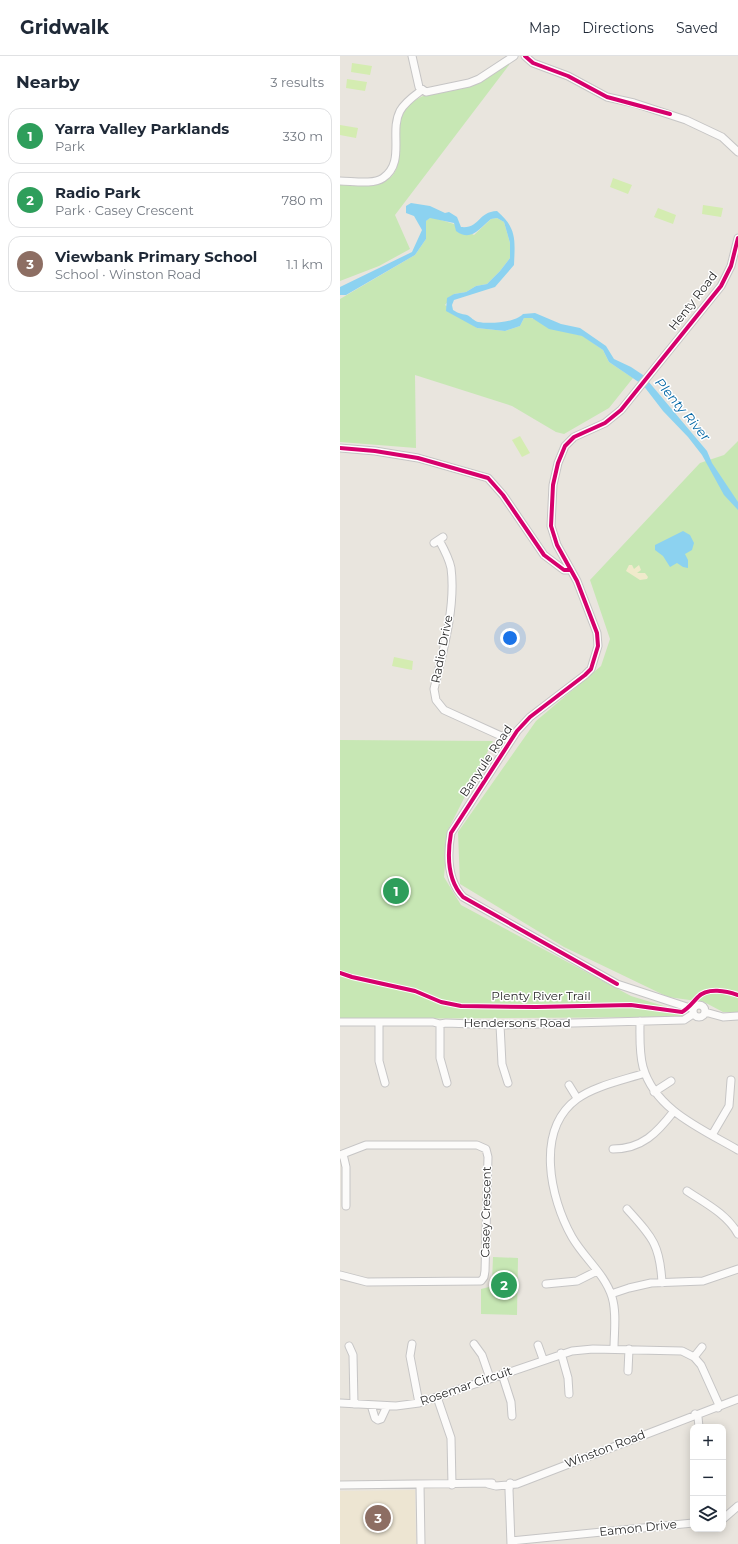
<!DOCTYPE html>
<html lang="en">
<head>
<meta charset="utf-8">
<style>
	body { margin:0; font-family:Montserrat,sans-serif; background:#f2f2f3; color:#1f2937 }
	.controls { position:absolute; right:12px; bottom:12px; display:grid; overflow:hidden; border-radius:8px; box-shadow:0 2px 10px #0003 }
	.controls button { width:36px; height:36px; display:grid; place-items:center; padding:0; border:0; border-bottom:1px solid #e0e1e3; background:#fff; color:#1f2937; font:20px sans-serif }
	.you { position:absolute; left:170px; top:582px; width:14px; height:14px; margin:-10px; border:3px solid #fff; border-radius:50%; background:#1a73e8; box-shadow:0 0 0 6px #1a73e833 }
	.badge { display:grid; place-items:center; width:26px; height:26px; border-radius:50%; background:#ea580c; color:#fff; font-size:13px; font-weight:700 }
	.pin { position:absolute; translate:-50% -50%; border:2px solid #fff; box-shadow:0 1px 4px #0006 }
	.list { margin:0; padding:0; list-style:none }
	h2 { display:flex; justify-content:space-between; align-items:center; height:52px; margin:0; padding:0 16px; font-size:17px }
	h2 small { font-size:13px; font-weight:400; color:#747a83 }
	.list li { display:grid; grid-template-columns:26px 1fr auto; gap:12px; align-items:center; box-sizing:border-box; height:56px; margin:0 8px 8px; padding:0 8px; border:1px solid #e0e1e3; border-radius:12px }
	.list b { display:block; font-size:15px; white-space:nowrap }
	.list p { margin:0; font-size:13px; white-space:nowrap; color:#747a83 }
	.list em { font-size:13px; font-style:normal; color:#747a83 }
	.icon { flex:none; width:22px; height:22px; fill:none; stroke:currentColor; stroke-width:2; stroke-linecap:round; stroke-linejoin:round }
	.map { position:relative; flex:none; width:398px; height:1488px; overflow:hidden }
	header { display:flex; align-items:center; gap:24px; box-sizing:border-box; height:56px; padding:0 20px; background:#fff; border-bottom:1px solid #e0e1e3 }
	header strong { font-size:19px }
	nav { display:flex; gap:22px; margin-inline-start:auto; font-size:14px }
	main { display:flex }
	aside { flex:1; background:#fff }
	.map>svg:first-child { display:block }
</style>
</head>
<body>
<header>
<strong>Gridwalk</strong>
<nav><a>Map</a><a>Directions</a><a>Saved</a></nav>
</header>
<main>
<aside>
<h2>Nearby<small>3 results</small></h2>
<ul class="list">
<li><span class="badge" style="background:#2e9e5b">1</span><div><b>Yarra Valley Parklands</b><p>Park</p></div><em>330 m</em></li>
<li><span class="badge" style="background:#2e9e5b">2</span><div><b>Radio Park</b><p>Park · Casey Crescent</p></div><em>780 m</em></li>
<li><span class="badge" style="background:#8d6e63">3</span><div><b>Viewbank Primary School</b><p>School · Winston Road</p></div><em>1.1 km</em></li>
</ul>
</aside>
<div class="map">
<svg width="398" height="1488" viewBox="0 0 398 1488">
	<rect width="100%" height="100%" fill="#e9e5de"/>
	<path fill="#ede5d2" d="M 75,1434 L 76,1488 L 0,1488 L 0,1435 Z"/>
	<path fill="#c7e7b4" d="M 172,5 L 55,159 L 70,193 L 39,210 L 0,225 L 0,128 C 14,128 32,130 46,124 C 72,113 44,66 74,45 C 92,33 114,33 135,27 C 148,23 161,12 172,5 Z
		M 91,161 L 114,168 L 134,179 L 151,163 L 157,162 L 164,166 L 170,187 L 170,202 L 160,215 L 147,228 L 136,230 L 126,236 L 114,238 L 105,249 L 137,272 L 165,275 L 180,270 L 184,262 L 189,261 L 220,274 L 243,280 L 263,294 L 269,306 L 293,322 L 269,352 L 224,378 L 216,376 L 172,350 L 75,319 L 76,392 L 0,386 L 0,243 L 75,199 L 86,183 L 86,165 Z
		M 398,385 L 398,956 L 383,956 L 364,946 L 328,941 L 224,891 L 120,828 L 118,776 L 196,665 L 261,610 L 270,583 L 250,524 L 360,407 L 384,399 Z
		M 0,684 L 153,685 L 108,774 L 104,821 L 121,849 L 291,940 L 343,956 L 344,959 L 340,961 L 0,963 Z
		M 153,1201 L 178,1202 L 177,1259 L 141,1258 L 141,1233 L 149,1231 L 152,1226 Z"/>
	<path fill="#f0eacb" d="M 289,509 L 292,509 L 294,513 L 299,509 L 301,514 L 297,517 L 305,517 L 308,521 L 307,523 L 300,524 L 286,515 Z"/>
	<path fill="#d4ecb1" d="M 12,7 L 32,10 L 30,19 L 11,16 Z
		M 7,23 L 27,26 L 25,35 L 6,32 Z
		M 0,69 L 18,72 L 16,82 L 0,79 Z
		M 273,122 L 292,129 L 288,138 L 270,131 Z
		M 363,149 L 383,152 L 381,161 L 362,158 Z
		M 318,152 L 336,159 L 333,168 L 314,161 Z
		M 180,380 L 190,397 L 182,401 L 172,384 Z
		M 54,601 L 73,605 L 72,614 L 52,610 Z"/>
	<path fill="#8cd2f0" d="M 71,147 L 90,150 L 105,157 L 109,156 L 117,161 L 121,171 C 140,173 137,156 157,155 C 177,172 175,184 174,209 L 155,231 L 114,244 L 112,249 L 113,254 C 118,257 121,258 127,259 C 131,261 134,265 138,266 C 149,268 175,267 183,258 L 195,257 L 221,268 L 240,272 L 266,290 L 274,303 L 291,311 L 303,319 L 367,395 L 372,407 L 398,446 L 398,454 L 384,439 L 362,399 L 348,381 L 323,355 L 303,329 L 269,306 L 263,294 L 242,280 L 209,273 L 192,262 L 184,262 L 180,270 L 165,275 L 137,272 L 106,255 L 107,242 L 114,238 L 126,236 L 136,230 L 147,228 L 160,215 L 170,202 L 170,187 L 164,166 L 157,162 L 151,163 C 139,173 131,186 116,175 L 114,167 L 90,162 L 86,165 L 86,183 L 75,199 L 6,239 L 0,239 L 0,231 L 72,196 L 82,174 L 74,160 L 66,157 L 66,150 Z
		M 343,475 L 350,479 L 354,487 L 352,494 L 345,498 L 348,504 L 348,512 L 343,511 L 337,507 L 330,511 L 323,500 L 315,494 L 315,489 Z"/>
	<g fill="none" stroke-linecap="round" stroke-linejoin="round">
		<g stroke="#c6c5c5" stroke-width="9">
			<path id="minor" d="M 72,0 L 79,31 L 86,36 L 129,27 L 139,23 L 174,0
				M 185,0 L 193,7 L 228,20 L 267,41 L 294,47 L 346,64 L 382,81 L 398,96
				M 0,125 C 12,125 33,129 43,122 C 66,106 49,76 60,55 C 65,46 74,40 82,34
				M 0,392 L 35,395 L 78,402 L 148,422 L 163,439 L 204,499 L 224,514 L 231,514
				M 99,484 C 104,493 109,502 111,512 C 116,550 103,596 94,633 L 96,644 L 104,654 L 170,684
				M 94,487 L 103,481
				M353 955a6 6 0 1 1 12 0a6 6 0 1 1-12 0Z
				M 353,953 L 277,928 L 123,841 C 107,824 107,800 111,777 L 177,675 L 190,661 L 245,619 L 251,613 L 258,590 L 257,577 L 237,525 L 217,489 L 211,470 L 213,429 L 218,407 L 225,390 L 234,381 L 265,367 L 281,354 L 381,230 L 391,210 L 398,182
				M 365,956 L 383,961 L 398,960
				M 300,965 C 300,980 299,996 303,1011 C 315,1054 362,1073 398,1094
				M 0,966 L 93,966 L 100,968 L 106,967 L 160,969 L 344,964 L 353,958
				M 39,966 L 39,1005 L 45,1027
				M 100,968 L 100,1002 L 107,1027
				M 160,969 L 162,1008 L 168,1027
				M 229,1029 L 237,1042
				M 314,1036 L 331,1025
				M 372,1079 L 389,1050 L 391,1024
				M 273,1093 C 302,1093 317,1077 334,1055
				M 3,1098 L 6,1111 L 6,1150
				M 0,1099 L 26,1089 L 137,1089 L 146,1093 L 148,1101 L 145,1215 L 144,1221 L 141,1225 L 27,1226 L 0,1219
				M 347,1135 C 365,1147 387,1158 398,1178
				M 287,1153 C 312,1181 320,1188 322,1227
				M 206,1228 L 237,1225 L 257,1215
				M 271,1238 L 289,1232 L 311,1227 L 363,1225 L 398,1213
				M 72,1288 L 70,1300 L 79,1347
				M 134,1288 L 142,1299 L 150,1322
				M 198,1289 L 203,1303
				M 9,1290 L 13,1299 L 14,1348
				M 274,1293 C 274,1276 277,1257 272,1241 C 265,1218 244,1202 232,1181 C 210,1142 195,1074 237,1043 C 254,1030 284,1024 305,1017
				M 221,1297 L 228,1322 L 229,1338
				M 354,1301 L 362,1291
				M 288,1315 L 289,1293
				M 162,1318 L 171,1346 L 172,1360
				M 97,1341 L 111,1382 L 112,1429
				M 0,1347 L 56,1350 L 79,1347 L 232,1295 L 253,1293 L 342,1295 L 354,1301 L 361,1309 L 379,1349 L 378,1352
				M 31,1349 L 35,1362 L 38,1364 L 41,1363 L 47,1350
				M 355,1358 L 358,1361 L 359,1371
				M 170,1427 L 169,1434 L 171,1488
				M 148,1428 L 156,1430 L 177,1428 L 398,1343
				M 0,1429 L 152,1427
				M 80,1429 L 81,1488
				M 383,1463 L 398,1450
				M 171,1485 L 353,1467"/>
		</g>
		<use href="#minor" stroke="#fcfbfa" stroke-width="7"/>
		<g stroke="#fff" stroke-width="6">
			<path id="cycleway" d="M 185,0 L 193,7 L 228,20 L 267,41 L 330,58
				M 0,392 L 35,395 L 78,402 L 148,422 L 163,439 L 204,499 L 224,514 L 231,514
				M 0,917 L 12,921 L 75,935 L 101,946 L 121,950 L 196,951 L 291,949 L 342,956 C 349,952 352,947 358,941 C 367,931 387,935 398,939
				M 277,928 L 123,841 C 107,824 107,800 111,777 L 177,675 L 190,661 L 245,619 L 251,613 L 258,590 L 257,577 L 237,525 L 217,489 L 211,470 L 213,429 L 218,407 L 225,390 L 234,381 L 265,367 L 281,354 L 381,230 L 391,210 L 398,182"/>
		</g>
		<use href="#cycleway" stroke="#d6006c" stroke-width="4"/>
	</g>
	<g text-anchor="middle" stroke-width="3" stroke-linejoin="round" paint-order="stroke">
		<g font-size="12" fill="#2a2a2a" stroke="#fff">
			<text transform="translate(353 245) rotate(-52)" y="4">Henty Road</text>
			<text transform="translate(102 593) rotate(-79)" y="4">Radio Drive</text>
			<text transform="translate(146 705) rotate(-56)" y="4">Banyule Road</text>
			<text x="201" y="944">Plenty River Trail</text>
			<text x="177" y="971">Hendersons Road</text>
			<text transform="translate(146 1156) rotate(-89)" y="4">Casey Crescent</text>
			<text transform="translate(126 1330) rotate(-19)" y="4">Rosemar Circuit</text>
			<text transform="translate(265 1393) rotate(-21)" y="4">Winston Road</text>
			<text transform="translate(298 1472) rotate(-6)" y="4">Eamon Drive</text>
		</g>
		<g font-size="13" font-style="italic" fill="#0266a5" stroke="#fff">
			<text transform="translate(343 353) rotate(50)" y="5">Plenty River</text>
		</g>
	</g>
</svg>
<div class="controls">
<button>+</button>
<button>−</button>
<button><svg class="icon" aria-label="layers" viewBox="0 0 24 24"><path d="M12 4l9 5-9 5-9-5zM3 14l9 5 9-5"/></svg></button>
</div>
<div class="you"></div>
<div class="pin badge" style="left:56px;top:835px;background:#2e9e5b">1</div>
<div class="pin badge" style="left:164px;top:1229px;background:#2e9e5b">2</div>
<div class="pin badge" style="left:38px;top:1462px;background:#8d6e63">3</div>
</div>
</main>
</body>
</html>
